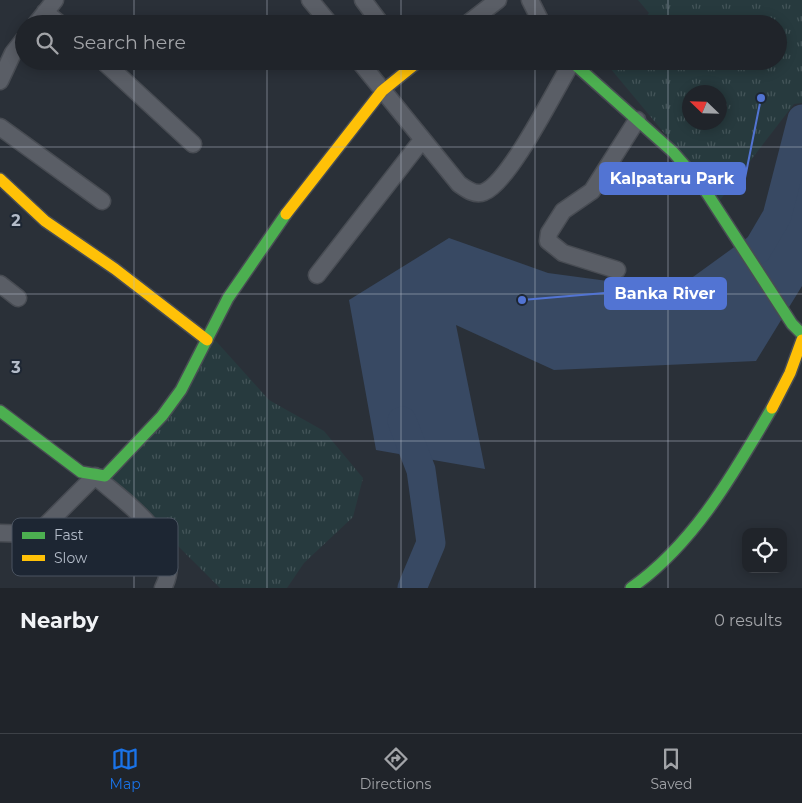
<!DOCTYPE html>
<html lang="en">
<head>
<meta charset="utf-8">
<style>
	body { margin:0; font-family:Montserrat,sans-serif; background:#2d3036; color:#f1f3f6 }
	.controls { position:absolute; right:15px; bottom:15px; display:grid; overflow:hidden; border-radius:10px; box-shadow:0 2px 12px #0003 }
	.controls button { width:45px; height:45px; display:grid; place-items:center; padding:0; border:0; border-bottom:1px solid #3d4147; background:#20242a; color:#f1f3f6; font:25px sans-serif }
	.compass { position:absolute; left:682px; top:85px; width:45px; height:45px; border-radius:50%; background:#20242a; box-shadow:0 2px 12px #0003; rotate:293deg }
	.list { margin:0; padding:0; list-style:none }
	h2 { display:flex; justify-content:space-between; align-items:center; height:65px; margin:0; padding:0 20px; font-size:21px }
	h2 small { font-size:16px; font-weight:400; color:#a2a4a8 }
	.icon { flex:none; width:28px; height:28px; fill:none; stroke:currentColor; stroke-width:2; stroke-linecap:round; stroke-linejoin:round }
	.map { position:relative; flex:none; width:802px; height:588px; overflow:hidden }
	.search { position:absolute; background:#20242a; box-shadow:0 2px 12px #0003; left:15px; right:15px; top:15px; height:55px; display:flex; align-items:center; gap:12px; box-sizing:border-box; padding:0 18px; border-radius:28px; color:#a2a4a8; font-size:19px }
	.sheet { height:145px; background:#20242a }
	nav { display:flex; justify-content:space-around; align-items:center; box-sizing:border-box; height:70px; border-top:1px solid #3d4147; background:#20242a; font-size:14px; color:#a2a4a8 }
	nav a { display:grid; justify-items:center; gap:2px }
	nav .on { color:#1a73e8 }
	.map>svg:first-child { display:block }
</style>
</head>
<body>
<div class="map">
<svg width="802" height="588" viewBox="0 0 802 588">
	<defs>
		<pattern id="grass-tufts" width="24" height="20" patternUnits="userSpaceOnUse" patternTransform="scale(1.25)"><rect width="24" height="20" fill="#273a3e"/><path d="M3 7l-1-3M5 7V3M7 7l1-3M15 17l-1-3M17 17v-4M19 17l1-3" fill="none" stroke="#445559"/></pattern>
	</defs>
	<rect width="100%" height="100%" fill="#2a3038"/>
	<path fill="url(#grass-tufts)" fill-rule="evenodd" d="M 638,0 L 802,0 L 802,103 L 794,104 L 720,200 L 610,68 L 615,61 L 778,61 L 778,24 L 641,24 L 649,13 ZM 690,92 L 720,92 L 720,122 L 690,122 Z
		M 215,340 L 269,400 L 324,431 L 363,478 L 353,517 L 304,563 L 287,588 L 220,588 L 111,479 Z"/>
	<path fill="#384963" d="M 802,119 L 802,286 L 756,361 L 554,370 L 456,325 L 485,469 L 376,450 L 349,300 L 449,238 L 548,273 L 675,290 L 777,216 Z"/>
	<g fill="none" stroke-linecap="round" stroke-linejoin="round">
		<path stroke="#384963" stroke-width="29" d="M 757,250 L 777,216 L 802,119
			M 402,421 L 421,470 L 431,543 L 412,588"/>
		<g stroke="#484c53" stroke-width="19">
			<path id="street" d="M 310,0 L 330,24
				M 363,0 L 381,24
				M 530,0 L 542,24
				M 45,12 L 60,24
				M 36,24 L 55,0
				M 467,24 L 498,0
				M 103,61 L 193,144
				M 359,61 L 459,184 C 466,189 475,196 484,192 C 510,182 556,88 572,62
				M 0,81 L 13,53 L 24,39
				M 0,127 L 102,201
				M 617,270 L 563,253 L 548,241 L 549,233 L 563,211 L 592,191 L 637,120
				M 317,275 L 422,140
				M 0,284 L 18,298
				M 0,533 L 33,534 L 44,527 L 95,476 C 123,501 188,543 163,588"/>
		</g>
		<g stroke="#484c53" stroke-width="14">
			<path id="fast" d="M 571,61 L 673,152 L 701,184 L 792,324 L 802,334
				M 0,411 L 81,472 L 105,476 L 162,416 L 181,390 L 228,298 L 286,214
				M 631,588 C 694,544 734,473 772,408"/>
		</g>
		<g stroke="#484c53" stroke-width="14">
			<path id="slow" d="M 0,179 L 45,221 L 115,269 L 207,340
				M 286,214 L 382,91 L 419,61
				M 772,408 L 790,373 L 802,340"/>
		</g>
		<use href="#street" stroke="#5a5e66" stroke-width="16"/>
		<use href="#fast" stroke="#4caf50" stroke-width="11"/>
		<use href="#slow" stroke="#ffc107" stroke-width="11"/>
	</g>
	<path fill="none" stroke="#b4bcc9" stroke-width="1" stroke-opacity="0.55" d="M 134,0 L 134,24M 267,0 L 267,24M 401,0 L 401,24M 535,0 L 535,24M 668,0 L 668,24M 134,61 L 134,588M 267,61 L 267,588M 401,61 L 401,588M 535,61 L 535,588M 668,61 L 668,588M 0,147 L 802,147M 0,294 L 802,294M 0,441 L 802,441"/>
	<rect x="12" y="518" width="166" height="58" rx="8" fill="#1d2633" stroke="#4a5360" stroke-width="1"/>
	<rect x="22" y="532" width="23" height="7" fill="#4caf50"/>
	<rect x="22" y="555" width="23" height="6" fill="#ffc107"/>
	<g font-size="14" fill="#b4bcc9">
		<text x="54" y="540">Fast</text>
		<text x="54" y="563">Slow</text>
	</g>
	<g font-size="16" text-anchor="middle" font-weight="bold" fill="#b4bcc9" stroke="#1d2633" stroke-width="4" stroke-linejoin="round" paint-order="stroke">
		<text x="16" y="226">2</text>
		<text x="16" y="373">3</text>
	</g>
	<path fill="none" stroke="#5274d3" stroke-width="2" d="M761 98L745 178M522 300L605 293"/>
	<g fill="#5274d3" stroke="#1d2633" stroke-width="2">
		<circle cx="761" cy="98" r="5"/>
		<circle cx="522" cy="300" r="5"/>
	</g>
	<g fill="#5274d3" stroke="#5274d3" stroke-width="2">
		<rect x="600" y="163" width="145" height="31" rx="5"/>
		<rect x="605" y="278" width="121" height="31" rx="5"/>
	</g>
	<g font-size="16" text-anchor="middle" font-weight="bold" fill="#fff">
		<text x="672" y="184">Kalpataru Park</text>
		<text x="665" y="299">Banka River</text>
	</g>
</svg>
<div class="controls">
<button><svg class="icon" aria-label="locate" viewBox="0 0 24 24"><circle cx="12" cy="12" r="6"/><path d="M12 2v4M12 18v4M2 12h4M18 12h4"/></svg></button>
</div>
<svg class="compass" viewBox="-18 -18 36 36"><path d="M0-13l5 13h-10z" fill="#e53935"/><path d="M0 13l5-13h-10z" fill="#a2a4a8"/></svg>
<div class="search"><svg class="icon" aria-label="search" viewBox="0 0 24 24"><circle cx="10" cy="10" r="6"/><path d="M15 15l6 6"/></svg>Search here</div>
</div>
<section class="sheet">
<h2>Nearby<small>0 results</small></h2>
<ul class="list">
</ul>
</section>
<nav>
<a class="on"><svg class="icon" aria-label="map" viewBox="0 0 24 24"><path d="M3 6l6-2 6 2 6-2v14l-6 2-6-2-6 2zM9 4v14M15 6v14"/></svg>Map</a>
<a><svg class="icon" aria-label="directions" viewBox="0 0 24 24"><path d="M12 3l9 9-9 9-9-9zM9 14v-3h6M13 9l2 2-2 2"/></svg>Directions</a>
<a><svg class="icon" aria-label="saved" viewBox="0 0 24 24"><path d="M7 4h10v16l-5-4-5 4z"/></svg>Saved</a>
</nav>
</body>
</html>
